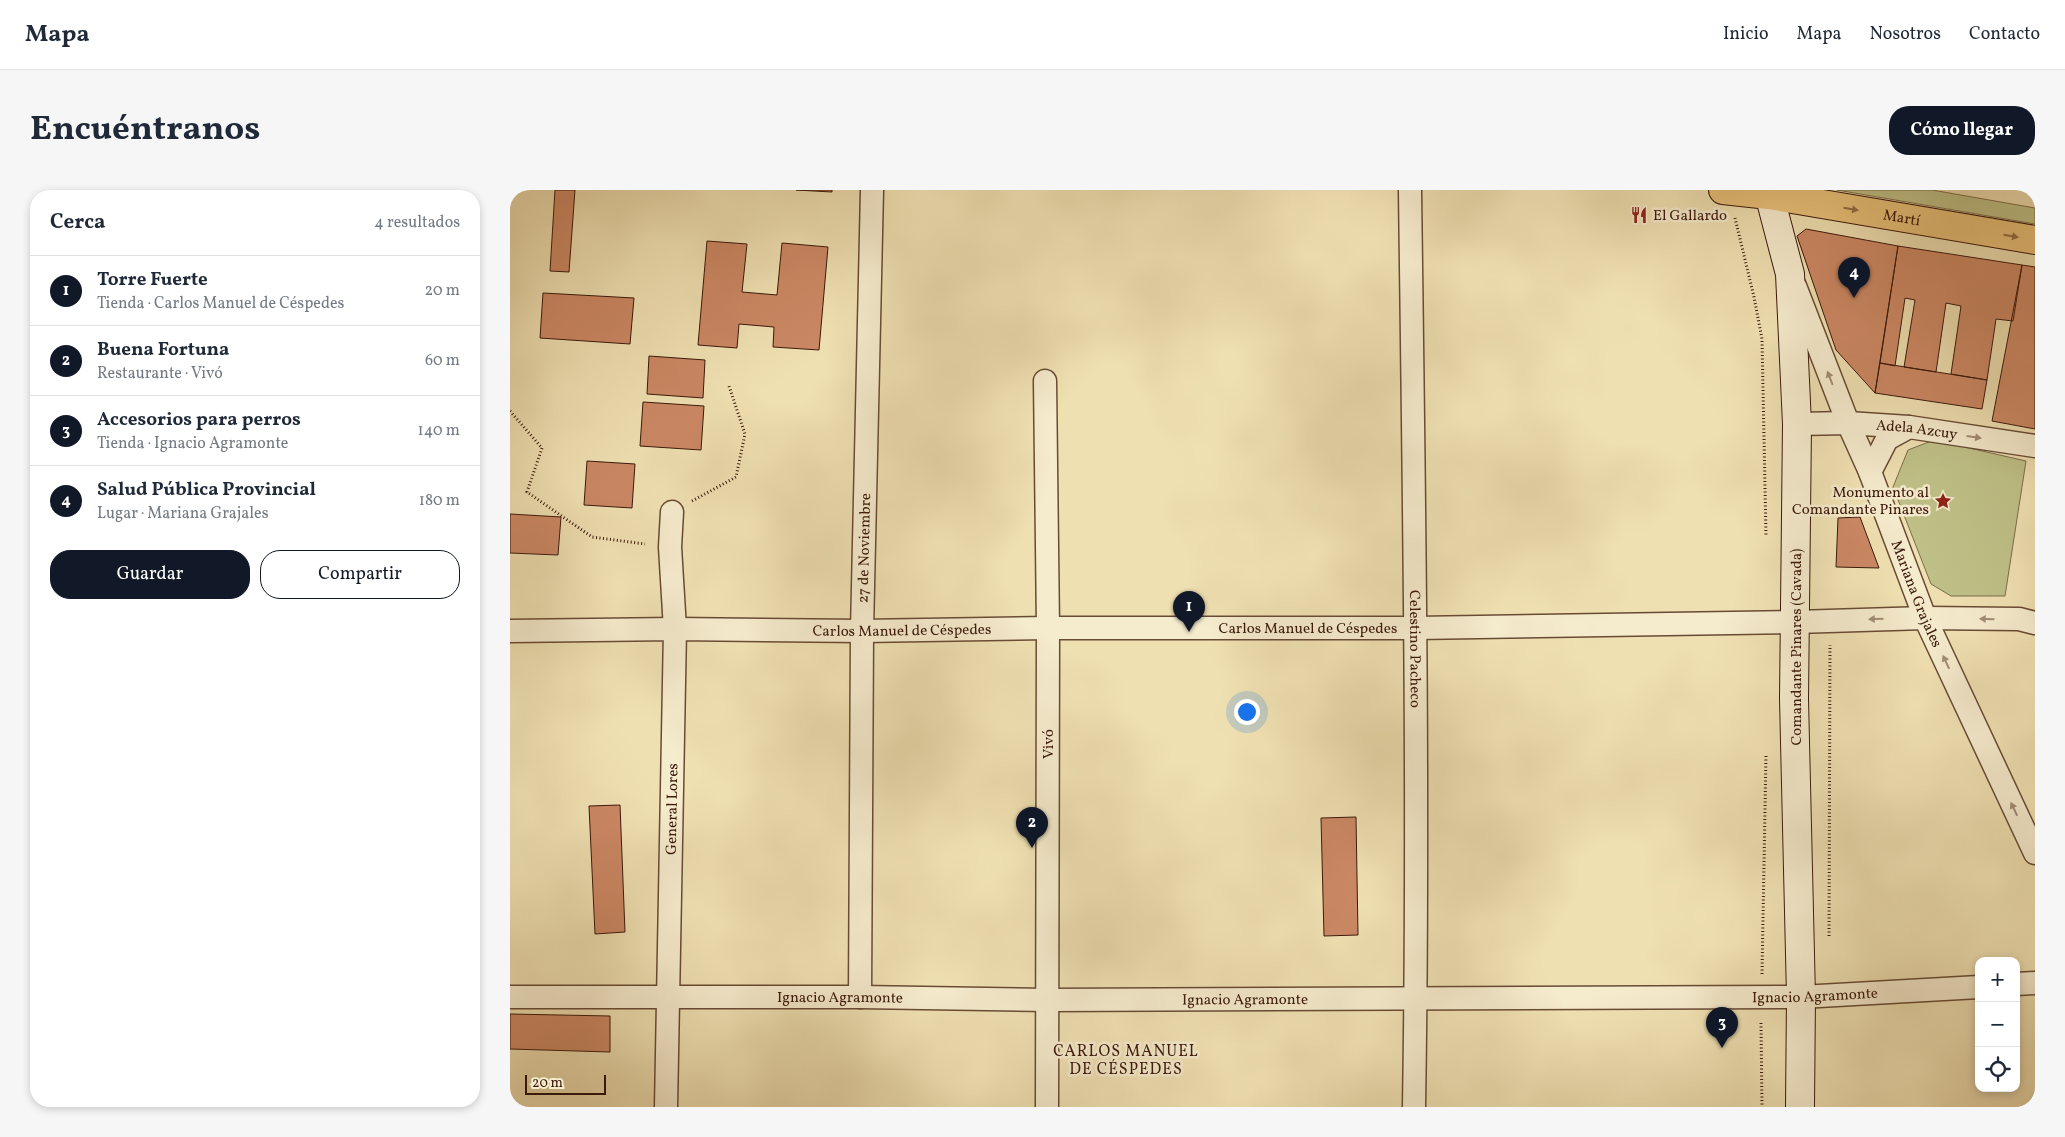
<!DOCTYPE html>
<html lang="es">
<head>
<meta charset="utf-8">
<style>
	body { margin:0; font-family:Vollkorn,serif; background:#f6f6f7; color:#1f2937 }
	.controls { position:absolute; right:15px; bottom:15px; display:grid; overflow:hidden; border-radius:10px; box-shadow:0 2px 8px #0003 }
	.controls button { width:45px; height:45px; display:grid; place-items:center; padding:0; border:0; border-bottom:1px solid #e0e1e3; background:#fff; color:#1f2937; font:25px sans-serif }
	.scale { position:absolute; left:15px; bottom:12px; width:81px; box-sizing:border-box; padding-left:5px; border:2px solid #3b190b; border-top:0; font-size:14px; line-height:18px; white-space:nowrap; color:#3b190b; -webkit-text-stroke:4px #f5ebcd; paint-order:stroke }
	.you { position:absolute; left:736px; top:521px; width:18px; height:18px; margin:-12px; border:4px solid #fff; border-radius:50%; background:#1a73e8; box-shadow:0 0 0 8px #1a73e833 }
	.badge { display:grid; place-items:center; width:32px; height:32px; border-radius:50%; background:#111827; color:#fff; font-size:16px; font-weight:700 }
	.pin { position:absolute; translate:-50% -41px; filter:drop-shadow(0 1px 2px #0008) }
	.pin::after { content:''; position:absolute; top:26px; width:18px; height:15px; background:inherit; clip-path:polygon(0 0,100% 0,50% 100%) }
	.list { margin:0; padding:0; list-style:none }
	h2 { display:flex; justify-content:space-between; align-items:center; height:65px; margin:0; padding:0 20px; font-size:21px }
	h2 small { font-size:16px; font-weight:400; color:#747a83 }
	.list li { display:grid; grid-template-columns:32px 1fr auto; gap:15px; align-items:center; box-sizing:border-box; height:70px; padding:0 20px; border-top:1px solid #e0e1e3 }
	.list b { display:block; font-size:19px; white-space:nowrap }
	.list p { margin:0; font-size:16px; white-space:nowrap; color:#747a83 }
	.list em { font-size:16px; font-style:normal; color:#747a83 }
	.actions { display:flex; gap:10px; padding:15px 20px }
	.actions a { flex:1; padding:11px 0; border:1px solid #111827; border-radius:20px; text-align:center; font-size:18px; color:#111827 }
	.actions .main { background:#111827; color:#fff }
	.icon { flex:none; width:28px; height:28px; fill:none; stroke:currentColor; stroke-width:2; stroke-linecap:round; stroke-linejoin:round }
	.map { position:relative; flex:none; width:1525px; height:917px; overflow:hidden; border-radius:20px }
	header { display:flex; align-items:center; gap:30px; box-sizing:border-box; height:70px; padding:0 25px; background:#fff; border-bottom:1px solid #e0e1e3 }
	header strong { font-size:24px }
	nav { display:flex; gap:28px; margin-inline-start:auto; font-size:18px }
	.intro { display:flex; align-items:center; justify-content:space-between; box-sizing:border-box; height:120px; padding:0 30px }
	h1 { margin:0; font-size:35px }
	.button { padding:12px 22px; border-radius:20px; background:#111827; color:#fff; font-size:18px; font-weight:700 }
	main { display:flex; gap:30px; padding:0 30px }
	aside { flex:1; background:#fff; border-radius:20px; box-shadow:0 2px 8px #0003 }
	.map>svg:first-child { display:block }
</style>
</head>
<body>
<header>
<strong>Mapa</strong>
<nav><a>Inicio</a><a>Mapa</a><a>Nosotros</a><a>Contacto</a></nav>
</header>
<div class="intro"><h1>Encuéntranos</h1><a class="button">Cómo llegar</a></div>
<main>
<aside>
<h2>Cerca<small>4 resultados</small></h2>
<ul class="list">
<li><span class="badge">1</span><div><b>Torre Fuerte</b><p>Tienda · Carlos Manuel de Céspedes</p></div><em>20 m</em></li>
<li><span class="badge">2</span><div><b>Buena Fortuna</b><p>Restaurante · Vivó</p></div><em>60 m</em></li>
<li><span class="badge">3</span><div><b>Accesorios para perros</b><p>Tienda · Ignacio Agramonte</p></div><em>140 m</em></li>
<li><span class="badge">4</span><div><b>Salud Pública Provincial</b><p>Lugar · Mariana Grajales</p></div><em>180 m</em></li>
</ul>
<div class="actions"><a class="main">Guardar</a><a>Compartir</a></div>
</aside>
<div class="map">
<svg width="1525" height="917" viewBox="0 0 1525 917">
	<rect width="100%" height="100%" fill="#efe0b2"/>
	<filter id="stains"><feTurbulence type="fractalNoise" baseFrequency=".004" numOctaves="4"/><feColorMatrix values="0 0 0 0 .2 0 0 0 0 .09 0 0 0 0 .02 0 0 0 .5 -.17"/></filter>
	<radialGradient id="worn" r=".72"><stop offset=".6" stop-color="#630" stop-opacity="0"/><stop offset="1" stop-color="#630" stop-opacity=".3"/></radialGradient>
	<path fill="#bfc188" stroke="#7d6d4a" d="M 1327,0 L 1422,0 L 1525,18 L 1525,34 Z
		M 1424,250 L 1516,271 L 1495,406 L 1441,406 L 1421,394 L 1383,297 L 1398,260 Z"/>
	<path fill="#cb8864" stroke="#3b190b" d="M 45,0 L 65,0 L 59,82 L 40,81 Z
		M 286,0 L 322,0 L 322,2 Z
		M 1296,39 L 1388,56 L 1365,203 L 1326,160 L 1287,46 Z
		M 197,51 L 237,54 L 232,102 L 267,105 L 272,53 L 318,57 L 309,160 L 263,157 L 264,137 L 229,134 L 227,158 L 188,155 Z
		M 1388,56 L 1512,75 L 1503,131 L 1486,129 L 1477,190 L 1441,184 L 1451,116 L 1436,113 L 1426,182 L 1394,177 L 1405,110 L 1395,108 L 1385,176 L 1370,173 Z
		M 1512,75 L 1525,77 L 1525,239 L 1482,231 Z
		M 33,103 L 124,108 L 120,154 L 30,148 Z
		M 139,166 L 195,170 L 193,208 L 137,204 Z
		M 1370,173 L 1477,190 L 1472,219 L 1365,203 Z
		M 133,212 L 194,216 L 191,260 L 130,256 Z
		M 77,271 L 125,274 L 122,318 L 74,315 Z
		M 0,324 L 51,327 L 48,365 L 0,363 Z
		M 1350,327 L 1369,378 L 1326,377 L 1328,328 Z
		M 110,615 L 115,742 L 85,744 L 79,616 Z
		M 846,627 L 848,745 L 814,746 L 811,628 Z
		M 0,824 L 100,826 L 100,862 L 0,859 Z"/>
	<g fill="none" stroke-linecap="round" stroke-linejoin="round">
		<g stroke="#684b35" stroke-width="25">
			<g id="minor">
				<path id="s1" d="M 900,0 C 904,306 909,611 904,917"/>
				<path id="s2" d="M 1285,96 L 1338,233 L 1360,282 L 1415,428 L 1525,663"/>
				<path d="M 535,191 L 538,438 L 537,917"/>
				<path id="s3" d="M 1287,234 L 1338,233 L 1399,237 L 1525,256"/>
				<path d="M 1360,282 L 1377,249 L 1399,237"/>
				<path id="s4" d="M 0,441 L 165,439 L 352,441 L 538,438 L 906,438 L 1286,432 L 1415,428 L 1509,429 L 1525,433"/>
				<path d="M 1506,794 L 1525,793"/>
				<path id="s5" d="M 0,807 L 350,807 L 538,810 L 1291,807 L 1469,797"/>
				<path id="s6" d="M 350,807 L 352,441 L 362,0"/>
				<path id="s7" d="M 156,917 L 165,439 L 160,357 L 162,322"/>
			</g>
		</g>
		<g stroke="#3b190b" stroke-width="30">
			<path id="secondary" d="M 1258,0 L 1280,84 L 1287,234 L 1284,509 L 1291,807 L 1290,917"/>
		</g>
		<g stroke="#3b190b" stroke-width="30">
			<g id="primary">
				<path id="s8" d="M 1213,0 L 1259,5 L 1525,50"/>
			</g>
		</g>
		<path stroke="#3b190b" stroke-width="3" stroke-dasharray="1 2.5" stroke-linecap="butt" d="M 0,2 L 2,0
			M 1225,28 L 1244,107 L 1252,149 L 1256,346
			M 0,221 L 32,258 L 17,302 L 82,347 L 135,354
			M 182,311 L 226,287 L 235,244 L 219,196
			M 1319,746 L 1320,455
			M 1252,784 L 1256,565
			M 1251,833 L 1252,917"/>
		<use href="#minor" stroke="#f5ebcd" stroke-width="22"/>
		<use href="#secondary" stroke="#f5ebcd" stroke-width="28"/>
		<use href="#primary" stroke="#e8c079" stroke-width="28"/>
	</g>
	<defs><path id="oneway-solid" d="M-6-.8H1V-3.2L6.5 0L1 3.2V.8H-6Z" transform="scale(1.25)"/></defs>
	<g fill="#926c42">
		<use href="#oneway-solid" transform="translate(1341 19) rotate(10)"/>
		<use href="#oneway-solid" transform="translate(1501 46) rotate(10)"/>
	</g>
	<g fill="#a18c76">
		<use href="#oneway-solid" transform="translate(1320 188) rotate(-111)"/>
		<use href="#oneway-solid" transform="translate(1464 247) rotate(8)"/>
		<use href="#oneway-solid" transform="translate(1366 429) rotate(178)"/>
		<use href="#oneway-solid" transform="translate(1477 429) rotate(-179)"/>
		<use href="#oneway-solid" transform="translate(1436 472) rotate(-115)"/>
		<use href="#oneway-solid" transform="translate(1504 619) rotate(-115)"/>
	</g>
	<defs>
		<g id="restaurant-bare" transform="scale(1.35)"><path d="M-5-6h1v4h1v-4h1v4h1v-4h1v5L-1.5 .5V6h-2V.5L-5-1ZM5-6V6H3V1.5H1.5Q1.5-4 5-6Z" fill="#8f2418" stroke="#f5ebcd" stroke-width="2.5" paint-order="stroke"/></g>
		<g id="sight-bare" transform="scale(1.35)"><path d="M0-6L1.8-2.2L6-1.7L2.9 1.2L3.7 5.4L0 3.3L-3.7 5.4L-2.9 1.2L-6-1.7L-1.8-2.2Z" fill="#8f2418" stroke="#f5ebcd" stroke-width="2.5" paint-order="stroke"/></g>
	</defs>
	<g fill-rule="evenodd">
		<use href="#restaurant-bare" x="1129" y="25"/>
		<use href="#sight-bare" x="1433" y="311"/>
	</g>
	<g text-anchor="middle" stroke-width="5" stroke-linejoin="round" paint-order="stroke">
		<g font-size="15" fill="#3b190b" stroke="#f5ebcd" text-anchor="start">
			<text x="1143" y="30">El Gallardo</text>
			<text x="1419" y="307" text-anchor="end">Monumento al<tspan x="1419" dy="17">Comandante Pinares</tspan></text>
		</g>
		<g font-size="15" fill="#3b190b" stroke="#f5ebcd">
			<text dy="5" stroke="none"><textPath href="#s8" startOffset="181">Martí</textPath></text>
			<text dy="5" stroke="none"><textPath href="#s3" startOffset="120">Adela Azcuy</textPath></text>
			<text dy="5" stroke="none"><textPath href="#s6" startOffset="449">27 de Noviembre</textPath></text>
			<text dy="5" stroke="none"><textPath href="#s2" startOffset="331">Mariana Grajales</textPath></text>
			<text dy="5" stroke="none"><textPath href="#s4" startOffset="798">Carlos Manuel de Céspedes</textPath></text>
			<text dy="5" stroke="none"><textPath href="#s4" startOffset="392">Carlos Manuel de Céspedes</textPath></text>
			<text transform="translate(1286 457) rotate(-90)" y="5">Comandante Pinares (Cavada)</text>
			<text dy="5" stroke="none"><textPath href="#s1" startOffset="459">Celestino Pacheco</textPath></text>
			<text transform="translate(538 554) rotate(-90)" y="5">Vivó</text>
			<text dy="5" stroke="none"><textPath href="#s7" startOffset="298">General Lores</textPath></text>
			<text dy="5" stroke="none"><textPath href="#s5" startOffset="1305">Ignacio Agramonte</textPath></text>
			<text dy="5" stroke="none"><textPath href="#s5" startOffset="330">Ignacio Agramonte</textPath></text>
			<text dy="5" stroke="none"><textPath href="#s5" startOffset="735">Ignacio Agramonte</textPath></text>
		</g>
		<g font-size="16" letter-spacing="1" fill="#3b190b" stroke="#f5ebcd">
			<text x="616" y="866">CARLOS MANUEL<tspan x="616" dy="18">DE CÉSPEDES</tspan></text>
		</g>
	</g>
	<rect width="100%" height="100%" filter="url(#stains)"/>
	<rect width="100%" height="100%" fill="url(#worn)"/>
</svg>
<div class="controls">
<button>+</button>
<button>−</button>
<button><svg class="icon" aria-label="locate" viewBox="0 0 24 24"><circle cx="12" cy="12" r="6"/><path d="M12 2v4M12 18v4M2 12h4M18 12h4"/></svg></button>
</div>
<div class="scale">20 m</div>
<div class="you"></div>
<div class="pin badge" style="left:679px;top:442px">1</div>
<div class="pin badge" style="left:522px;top:658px">2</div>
<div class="pin badge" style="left:1212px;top:858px">3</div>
<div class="pin badge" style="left:1344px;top:108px">4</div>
</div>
</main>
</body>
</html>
